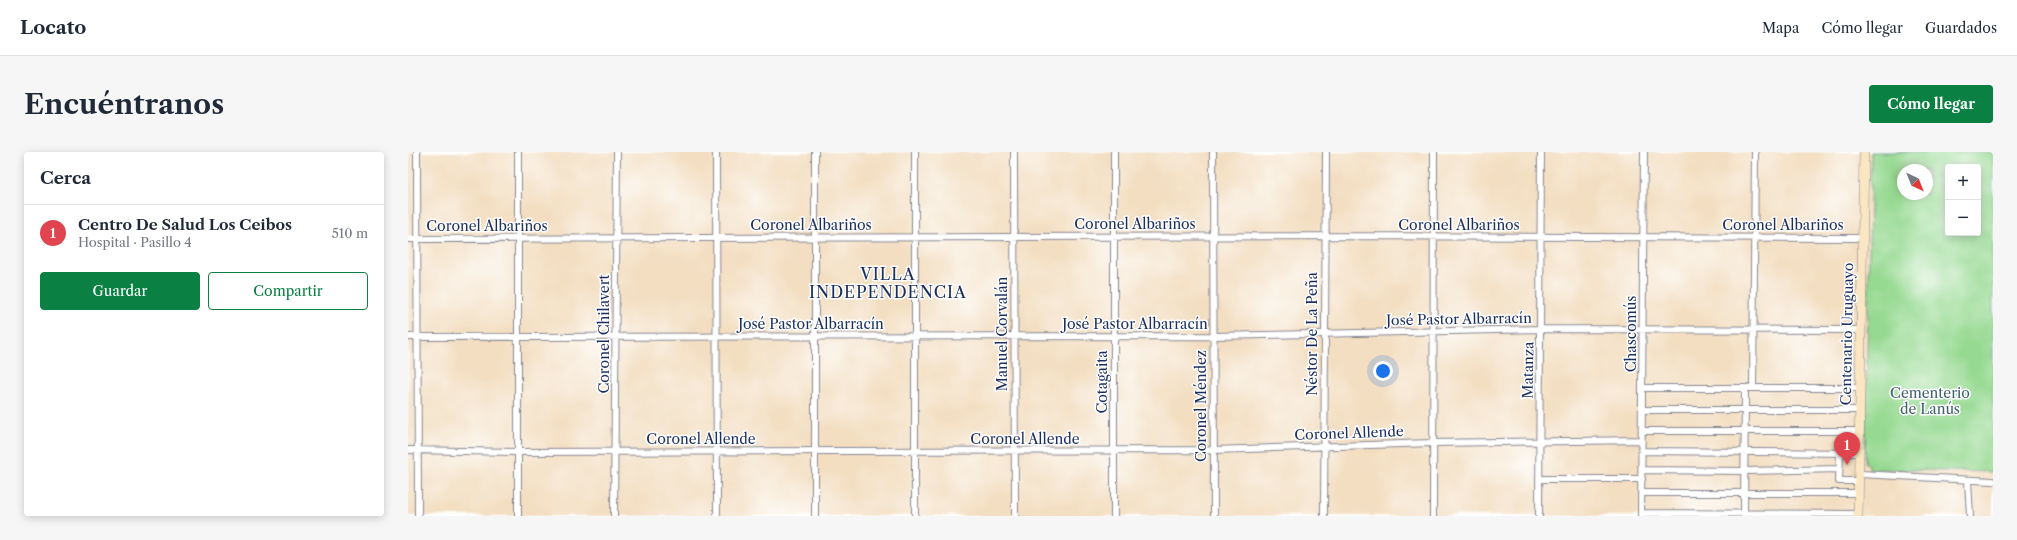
<!DOCTYPE html>
<html lang="es">
<head>
<meta charset="utf-8">
<style>
	body { margin:0; font-family:"Libre Caslon Text",serif; background:#f6f6f7; color:#1f2937 }
	.controls { position:absolute; right:12px; top:12px; display:grid; overflow:hidden; border-radius:4px; box-shadow:0 2px 10px #0003 }
	.controls button { width:36px; height:36px; display:grid; place-items:center; padding:0; border:0; border-bottom:1px solid #e0e1e3; background:#fff; color:#1f2937; font:20px sans-serif }
	.compass { position:absolute; left:1489px; top:12px; width:36px; height:36px; border-radius:50%; background:#fff; box-shadow:0 2px 10px #0003; rotate:137deg }
	.you { position:absolute; left:975px; top:219px; width:14px; height:14px; margin:-10px; border:3px solid #fff; border-radius:50%; background:#1a73e8; box-shadow:0 0 0 6px #1a73e833 }
	.badge { display:grid; place-items:center; width:26px; height:26px; border-radius:50%; background:#0b8043; color:#fff; font-size:13px; font-weight:700 }
	.pin { position:absolute; translate:-50% -33px; filter:drop-shadow(0 1px 2px #0008) }
	.pin::after { content:''; position:absolute; top:21px; width:14px; height:12px; background:inherit; clip-path:polygon(0 0,100% 0,50% 100%) }
	.list { margin:0; padding:0; list-style:none }
	h2 { display:flex; justify-content:space-between; align-items:center; height:52px; margin:0; padding:0 16px; font-size:17px }
	h2 small { font-size:13px; font-weight:400; color:#747a83 }
	.list li { display:grid; grid-template-columns:26px 1fr auto; gap:12px; align-items:center; box-sizing:border-box; height:56px; padding:0 16px; border-top:1px solid #e0e1e3 }
	.list b { display:block; font-size:15px; white-space:nowrap }
	.list p { margin:0; font-size:13px; white-space:nowrap; color:#747a83 }
	.list em { font-size:13px; font-style:normal; color:#747a83 }
	.actions { display:flex; gap:8px; padding:12px 16px }
	.actions a { flex:1; padding:9px 0; border:1px solid #0b8043; border-radius:4px; text-align:center; font-size:14px; color:#0b8043 }
	.actions .main { background:#0b8043; color:#fff }
	.map { position:relative; flex:none; width:1585px; height:364px; overflow:hidden; border-radius:4px }
	header { display:flex; align-items:center; gap:24px; box-sizing:border-box; height:56px; padding:0 20px; background:#fff; border-bottom:1px solid #e0e1e3 }
	header strong { font-size:19px }
	nav { display:flex; gap:22px; margin-inline-start:auto; font-size:14px }
	.intro { display:flex; align-items:center; justify-content:space-between; box-sizing:border-box; height:96px; padding:0 24px }
	h1 { margin:0; font-size:28px }
	.button { padding:10px 18px; border-radius:4px; background:#0b8043; color:#fff; font-size:14px; font-weight:700 }
	main { display:flex; gap:24px; padding:0 24px }
	aside { flex:1; background:#fff; border-radius:4px; box-shadow:0 2px 10px #0003 }
	.map>svg:first-child { display:block }
</style>
</head>
<body>
<header>
<strong>Locato</strong>
<nav><a>Mapa</a><a>Cómo llegar</a><a>Guardados</a></nav>
</header>
<div class="intro"><h1>Encuéntranos</h1><a class="button">Cómo llegar</a></div>
<main>
<aside>
<h2>Cerca<small></small></h2>
<ul class="list">
<li><span class="badge" style="background:#e0444e">1</span><div><b>Centro De Salud Los Ceibos</b><p>Hospital · Pasillo 4</p></div><em>510 m</em></li>
</ul>
<div class="actions"><a class="main">Guardar</a><a>Compartir</a></div>
</aside>
<div class="map">
<svg width="1585" height="364" viewBox="0 0 1585 364">
	<rect width="100%" height="100%" fill="#fff"/>
	<filter id="ink" filterUnits="userSpaceOnUse"><feTurbulence type="fractalNoise" baseFrequency=".025" numOctaves="2"/><feDisplacementMap in="SourceGraphic" scale="8" xChannelSelector="R" yChannelSelector="G"/><feConvolveMatrix kernelMatrix="1 2 1 2 8 2 1 2 1" color-interpolation-filters="sRGB"/></filter>
	<filter id="wash" filterUnits="userSpaceOnUse"><feTurbulence type="fractalNoise" baseFrequency=".012" numOctaves="4" result="noise"/><feDisplacementMap in="SourceGraphic" scale="16" xChannelSelector="R" yChannelSelector="G"/><feGaussianBlur stdDeviation="0.9" result="paint"/><feColorMatrix in="noise" values="0 0 0 0 0 0 0 0 0 0 0 0 0 0 0 0 0 1.4 0 .05"/><feComposite in="paint" operator="in"/></filter>
	<g filter="url(#wash)">
		<rect width="100%" height="100%" fill="#f3dec1"/>
		<path fill="#96d991" stroke="#588478" fill-rule="evenodd" d="M 1463,0 L 1585,0 L 1585,320 L 1461,317 L 1461,312 L 1457,311 ZM 1540,15 L 1570,15 L 1570,81 L 1540,81 ZM 1495,18 L 1519,18 L 1519,42 L 1495,42 Z"/>
	</g>
	<g filter="url(#ink)">
		<g fill="none" stroke-linecap="round" stroke-linejoin="round">
			<g stroke="#878690" stroke-width="8">
				<path id="minor" d="M 9,0 L 10,364
					M 110,0 L 110,364
					M 308,0 L 309,364
					M 407,0 L 407,364
					M 606,0 L 607,364
					M 706,0 L 706,364
					M 805,0 L 806,364
					M 0,87 L 916,84 L 1455,86
					M 0,185 L 805,184 L 1132,177 L 1454,178
					M 1235,236 L 1453,236
					M 1345,236 L 1347,0
					M 1235,258 L 1452,258
					M 1234,279 L 1452,279
					M 0,298 L 110,300 L 805,298 L 1025,291 L 1234,288
					M 1234,299 L 1452,301
					M 1432,301 L 1431,329 L 1451,329
					M 1234,318 L 1337,319 L 1431,317
					M 1452,322 L 1585,329
					M 1131,327 L 1234,327
					M 1560,329 L 1562,364
					M 1234,341 L 1451,341
					M 1233,361 L 1450,362
					M 206,364 L 209,0
					M 507,364 L 507,0
					M 916,364 L 918,0
					M 1025,364 L 1026,0
					M 1131,364 L 1133,0
					M 1233,364 L 1236,0
					M 1336,364 L 1337,236"/>
			</g>
			<g stroke="#878690" stroke-width="10">
				<path id="secondary" d="M 1450,364 L 1456,0"/>
			</g>
			<use href="#minor" stroke="#fff" stroke-width="6"/>
			<use href="#secondary" stroke="#fbe6c3" stroke-width="9"/>
		</g>
	</g>
	<g text-anchor="middle" stroke-width="3" stroke-linejoin="round" paint-order="stroke">
		<g font-size="14" fill="#1b2f5e" stroke="#fff">
			<text x="727" y="77">Coronel Albariños</text>
			<text x="403" y="78">Coronel Albariños</text>
			<text x="1051" y="78">Coronel Albariños</text>
			<text x="1375" y="78">Coronel Albariños</text>
			<text x="79" y="79">Coronel Albariños</text>
			<text transform="translate(1051 167) rotate(-1)" y="5">José Pastor Albarracín</text>
			<text x="403" y="177">José Pastor Albarracín</text>
			<text x="727" y="177">José Pastor Albarracín</text>
			<text transform="translate(196 182) rotate(-90)" y="5">Coronel Chilavert</text>
			<text transform="translate(594 182) rotate(-90)" y="5">Manuel Corvalán</text>
			<text transform="translate(904 182) rotate(-90)" y="5">Néstor De La Peña</text>
			<text transform="translate(1223 182) rotate(-90)" y="5">Chascomús</text>
			<text transform="translate(1439 182) rotate(-89)" y="5">Centenario Uruguayo</text>
			<text transform="translate(1120 218) rotate(-89)" y="5">Matanza</text>
			<text transform="translate(694 230) rotate(-90)" y="5">Cotagaita</text>
			<text transform="translate(793 254) rotate(-90)" y="5">Coronel Méndez</text>
			<text transform="translate(941 281) rotate(-2)" y="5">Coronel Allende</text>
			<text x="293" y="292">Coronel Allende</text>
			<text x="617" y="292">Coronel Allende</text>
		</g>
		<g font-size="14" fill="#40626d" stroke="#fff">
			<text x="1522" y="246">Cementerio<tspan x="1522" dy="16">de Lanús</tspan></text>
		</g>
		<g font-size="16" letter-spacing="1" fill="#1b2f5e" stroke="#fff">
			<text x="480" y="128">VILLA<tspan x="480" dy="18">INDEPENDENCIA</tspan></text>
		</g>
	</g>
</svg>
<div class="controls">
<button>+</button>
<button>−</button>
</div>
<svg class="compass" viewBox="-18 -18 36 36"><path d="M0-13l5 13h-10z" fill="#e53935"/><path d="M0 13l5-13h-10z" fill="#747a83"/></svg>
<div class="you"></div>
<div class="pin badge" style="left:1439px;top:313px;background:#e0444e">1</div>
</div>
</main>
</body>
</html>
